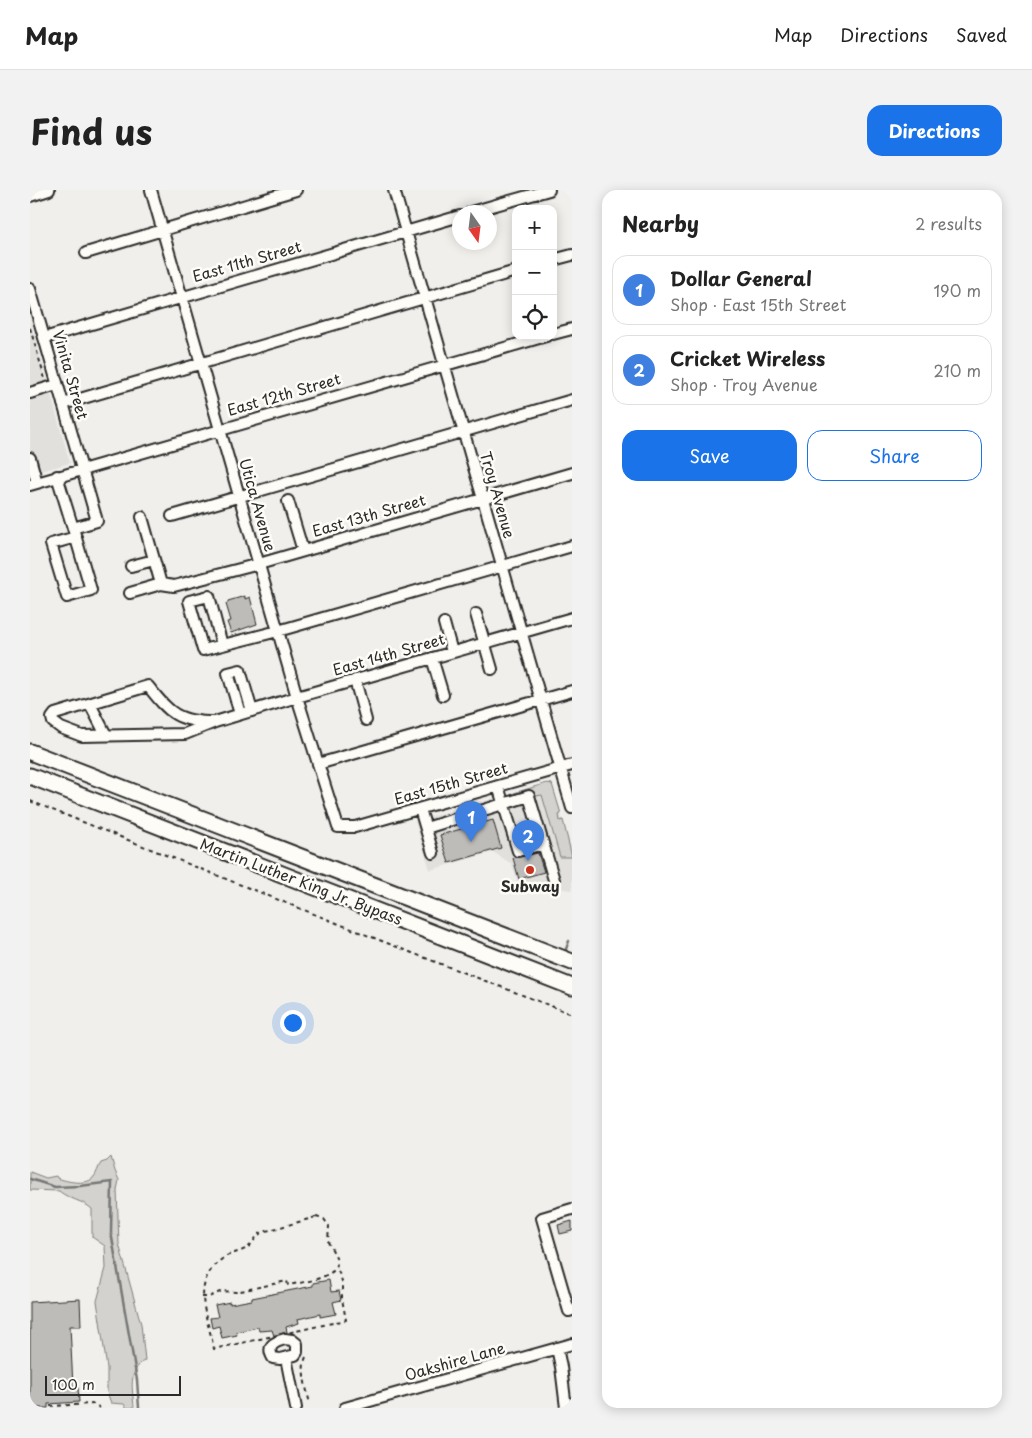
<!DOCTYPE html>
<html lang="en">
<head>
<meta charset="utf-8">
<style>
	body { margin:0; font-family:"Playpen Sans",sans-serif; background:#f2f2f2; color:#222 }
	.controls { position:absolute; right:15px; top:15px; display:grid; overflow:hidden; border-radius:10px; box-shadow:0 2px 12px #0003 }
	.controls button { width:45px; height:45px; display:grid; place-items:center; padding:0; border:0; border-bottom:1px solid #e0e0e0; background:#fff; color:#222; font:25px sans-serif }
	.compass { position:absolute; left:422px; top:15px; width:45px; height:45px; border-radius:50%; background:#fff; box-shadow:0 2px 12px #0003; rotate:166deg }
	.scale { position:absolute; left:15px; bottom:12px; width:136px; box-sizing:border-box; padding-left:5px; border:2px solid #2b2b2b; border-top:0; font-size:14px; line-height:18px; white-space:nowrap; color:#2b2b2b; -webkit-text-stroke:4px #fdfcf7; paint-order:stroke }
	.you { position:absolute; left:262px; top:832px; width:18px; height:18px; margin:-12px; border:4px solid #fff; border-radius:50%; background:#1a73e8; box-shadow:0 0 0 8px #1a73e833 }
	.badge { display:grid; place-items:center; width:32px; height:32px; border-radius:50%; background:#1a73e8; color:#fff; font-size:16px; font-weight:700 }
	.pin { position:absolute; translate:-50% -41px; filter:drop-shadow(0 1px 2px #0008) }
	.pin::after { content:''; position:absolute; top:26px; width:18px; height:15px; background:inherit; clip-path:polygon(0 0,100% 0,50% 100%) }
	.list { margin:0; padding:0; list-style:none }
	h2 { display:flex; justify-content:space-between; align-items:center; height:65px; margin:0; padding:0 20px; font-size:21px }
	h2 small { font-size:16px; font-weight:400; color:#767676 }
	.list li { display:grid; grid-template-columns:32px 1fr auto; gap:15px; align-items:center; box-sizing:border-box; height:70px; margin:0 10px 10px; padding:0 10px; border:1px solid #e0e0e0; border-radius:15px }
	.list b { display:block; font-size:19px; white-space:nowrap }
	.list p { margin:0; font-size:16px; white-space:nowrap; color:#767676 }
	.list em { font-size:16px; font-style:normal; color:#767676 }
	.actions { display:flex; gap:10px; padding:15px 20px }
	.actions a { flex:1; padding:11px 0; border:1px solid #1a73e8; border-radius:15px; text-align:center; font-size:18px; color:#1a73e8 }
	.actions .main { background:#1a73e8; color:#fff }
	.icon { flex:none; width:28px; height:28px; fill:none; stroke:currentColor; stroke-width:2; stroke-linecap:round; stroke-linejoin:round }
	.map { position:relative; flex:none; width:542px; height:1218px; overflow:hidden; border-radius:15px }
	header { display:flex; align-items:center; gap:30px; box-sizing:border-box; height:70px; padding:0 25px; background:#fff; border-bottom:1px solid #e0e0e0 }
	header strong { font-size:24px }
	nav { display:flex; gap:28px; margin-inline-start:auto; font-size:18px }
	.intro { display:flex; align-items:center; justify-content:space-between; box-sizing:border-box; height:120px; padding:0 30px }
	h1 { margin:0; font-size:35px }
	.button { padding:12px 22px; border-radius:15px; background:#1a73e8; color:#fff; font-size:18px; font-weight:700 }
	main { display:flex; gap:30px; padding:0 30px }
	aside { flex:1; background:#fff; border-radius:15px; box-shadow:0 2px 12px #0003 }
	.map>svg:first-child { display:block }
</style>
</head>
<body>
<header>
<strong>Map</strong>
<nav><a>Map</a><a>Directions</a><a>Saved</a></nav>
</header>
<div class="intro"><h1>Find us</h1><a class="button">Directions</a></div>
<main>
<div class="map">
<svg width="542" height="1218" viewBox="0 0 542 1218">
	<rect width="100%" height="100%" fill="#f0efeb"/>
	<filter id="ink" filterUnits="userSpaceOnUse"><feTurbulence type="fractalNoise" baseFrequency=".02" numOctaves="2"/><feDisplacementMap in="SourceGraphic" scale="10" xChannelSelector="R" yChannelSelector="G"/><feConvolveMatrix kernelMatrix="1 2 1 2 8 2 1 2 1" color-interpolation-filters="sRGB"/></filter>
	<g filter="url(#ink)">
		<path fill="#e1e0dc" d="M 0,130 L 40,273 L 0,284 Z
			M 517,593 L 521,593 L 523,596 L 542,662 L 542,700 L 488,693 L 482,674 L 463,662 L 400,680 L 385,631 Z"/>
		<path fill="#d3d2cf" stroke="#7f7e7d" d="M 517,593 L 522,594 L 531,624 L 529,625 L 530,631 L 533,630 L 542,667 L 530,667 L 512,605 L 506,606 L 504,602 L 481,609 L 484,603 Z
			M 81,967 L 85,981 L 89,990 L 87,1000 L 89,1054 L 111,1134 L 115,1170 C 97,1182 103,1199 104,1218 L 97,1218 L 94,1214 L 81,1213 L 77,1202 L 77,1178 L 67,1111 L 76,1078 L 75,1056 L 62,1047 L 62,1019 C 52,1010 40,1010 29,1001 L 0,1000 L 0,982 L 16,988 L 26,986 L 27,988 C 36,991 55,996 63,988 C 67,984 68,977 71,973 L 77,971 Z"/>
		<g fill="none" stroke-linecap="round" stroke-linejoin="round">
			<path stroke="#777775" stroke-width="2.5" d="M 536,759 L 539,751
				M 0,989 L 25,997 L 50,996 L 82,992 L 81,1042 L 107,1190 L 109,1218"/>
		</g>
		<path fill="#bdbcb8" stroke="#2b2b2b" d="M 215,406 L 215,409 L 220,407 L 227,434 L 201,443 L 197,432 L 201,431 L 196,414 L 198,413 L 198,411 Z
			M 463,630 L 471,658 L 419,673 L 410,645 Z
			M 508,663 L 514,682 L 489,689 L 483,668 Z
			M 542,1031 L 542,1041 L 530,1044 L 528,1035 Z
			M 299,1090 L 301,1102 L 309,1101 L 311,1110 L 303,1112 L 306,1124 L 290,1127 L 290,1124 L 268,1129 L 269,1133 L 256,1137 L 257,1142 L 244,1146 L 242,1140 L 229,1141 L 228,1137 L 206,1142 L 207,1145 L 192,1148 L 189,1136 L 182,1138 L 180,1128 L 188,1127 L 185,1115 L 200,1112 L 200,1114 L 222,1110 L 222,1108 L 283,1096 L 283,1093 Z
			M 50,1109 L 51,1136 L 40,1136 L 43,1197 L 48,1197 L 49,1212 L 18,1214 L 18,1218 L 0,1218 L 0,1112 Z"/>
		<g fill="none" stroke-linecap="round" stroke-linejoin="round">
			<g stroke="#2b2b2b" stroke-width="14">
				<path id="minor" d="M 121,0 L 267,507 L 308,637 L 325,637 L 542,575
					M 364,0 L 542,618
					M 0,6 L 19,0
					M 441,22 L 519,0
					M 56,63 L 266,0
					M 523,70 L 542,65
					M 0,99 L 67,331 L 43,338 L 27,286
					M 523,144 L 542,139
					M 14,148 L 430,26
					M 0,203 L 27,195
					M 33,214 L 486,81
					M 0,268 L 7,293
					M 0,295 L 516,146
					M 258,311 L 273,361
					M 142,326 L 542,210
					M 112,327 L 131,394
					M 43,338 L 61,400 L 37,407 L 21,354 L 46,347
					M 101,376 L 124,370
					M 100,403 L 131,394 L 144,396 L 229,374 L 542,283
					M 446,424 L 462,479
					M 414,433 L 422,462
					M 192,455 L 179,406 L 159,411 L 173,460 L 248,441 L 542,356
					M 402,468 L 413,505
					M 325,490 L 336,530
					M 60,514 L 76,545
					M 210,524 L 198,483 L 210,480 L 222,521
					M 185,532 C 148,532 140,524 118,496 L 25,524 L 22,528 L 23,532 L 31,538 L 52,546 L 155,544 L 185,532 L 267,507 L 542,428
					M 288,574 L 542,501
					M 468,596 L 488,661 L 513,654
					M 390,619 L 403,663
					M 396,638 L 499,606 L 524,690
					M 542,1019 L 512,1028 L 539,1121 L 542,1120
					M 255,1149 L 262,1150 L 267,1154 L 267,1162 L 265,1165 L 250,1169 L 243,1168 C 236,1156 244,1152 255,1149 Z
					M 527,1158 L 531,1177 L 536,1218
					M 256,1168 L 266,1218
					M 315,1218 L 542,1154"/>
			</g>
			<g stroke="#2b2b2b" stroke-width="19">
				<path id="highway" d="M 0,562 L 542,772
					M 0,586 L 542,797"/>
			</g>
			<path stroke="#2b2b2b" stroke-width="2" stroke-dasharray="4 4" stroke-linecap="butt" d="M 0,138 L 15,189
				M 0,611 L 377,761 L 542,824
				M 286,1027 L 294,1029 L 299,1036 L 298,1052 L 306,1067 L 307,1078 L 312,1091 L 312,1109 L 316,1130 L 184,1159 C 178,1127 159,1094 192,1069 C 199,1063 209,1063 217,1058 C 224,1054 225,1045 233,1042 Z
				M 172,1107 L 179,1107 L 192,1101 L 206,1102 L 257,1091 L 258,1095 C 275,1092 293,1090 307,1078
				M 276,1167 C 270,1180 277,1200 280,1214
				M 20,1216 L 64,1214 L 70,1218"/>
			<use href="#minor" stroke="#fdfcf7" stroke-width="10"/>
			<use href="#highway" stroke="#fdfcf7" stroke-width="15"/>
		</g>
	</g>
	<circle fill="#c8321e" stroke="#fdfcf7" stroke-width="2" cx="500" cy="680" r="5"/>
	<g text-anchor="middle" stroke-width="5" stroke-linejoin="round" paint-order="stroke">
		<g font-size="15" fill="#2b2b2b" stroke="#fdfcf7">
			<text transform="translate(217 72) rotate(-16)" y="5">East 11th Street</text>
			<text transform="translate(40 185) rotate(74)" y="5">Vinita Street</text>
			<text transform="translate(254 205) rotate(-16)" y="5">East 12th Street</text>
			<text transform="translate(467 305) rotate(74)" y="5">Troy Avenue</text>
			<text transform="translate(227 315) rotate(74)" y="5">Utica Avenue</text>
			<text transform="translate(339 326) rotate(-16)" y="5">East 13th Street</text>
			<text transform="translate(359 465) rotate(-16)" y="5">East 14th Street</text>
			<text transform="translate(421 594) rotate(-16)" y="5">East 15th Street</text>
			<text transform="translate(271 692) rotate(21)" y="5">Martin Luther King Jr. Bypass</text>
			<text transform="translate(425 1172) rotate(-16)" y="5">Oakshire Lane</text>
		</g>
		<g font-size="15" font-weight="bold" fill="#2b2b2b" stroke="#fdfcf7">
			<text x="500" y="702">Subway</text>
		</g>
	</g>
</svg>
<div class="controls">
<button>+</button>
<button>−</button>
<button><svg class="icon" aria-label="locate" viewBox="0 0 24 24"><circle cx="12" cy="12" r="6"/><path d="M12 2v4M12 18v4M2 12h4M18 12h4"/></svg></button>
</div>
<svg class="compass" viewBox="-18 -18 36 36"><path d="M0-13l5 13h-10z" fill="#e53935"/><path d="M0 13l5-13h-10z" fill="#767676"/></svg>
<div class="scale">100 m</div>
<div class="you"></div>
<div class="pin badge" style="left:441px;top:652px;background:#3f7fe0">1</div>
<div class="pin badge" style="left:498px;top:671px;background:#3f7fe0">2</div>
</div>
<aside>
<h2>Nearby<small>2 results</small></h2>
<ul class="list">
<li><span class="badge" style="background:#3f7fe0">1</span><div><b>Dollar General</b><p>Shop · East 15th Street</p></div><em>190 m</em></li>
<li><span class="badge" style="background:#3f7fe0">2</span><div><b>Cricket Wireless</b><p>Shop · Troy Avenue</p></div><em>210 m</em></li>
</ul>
<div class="actions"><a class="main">Save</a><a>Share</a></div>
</aside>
</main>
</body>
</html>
